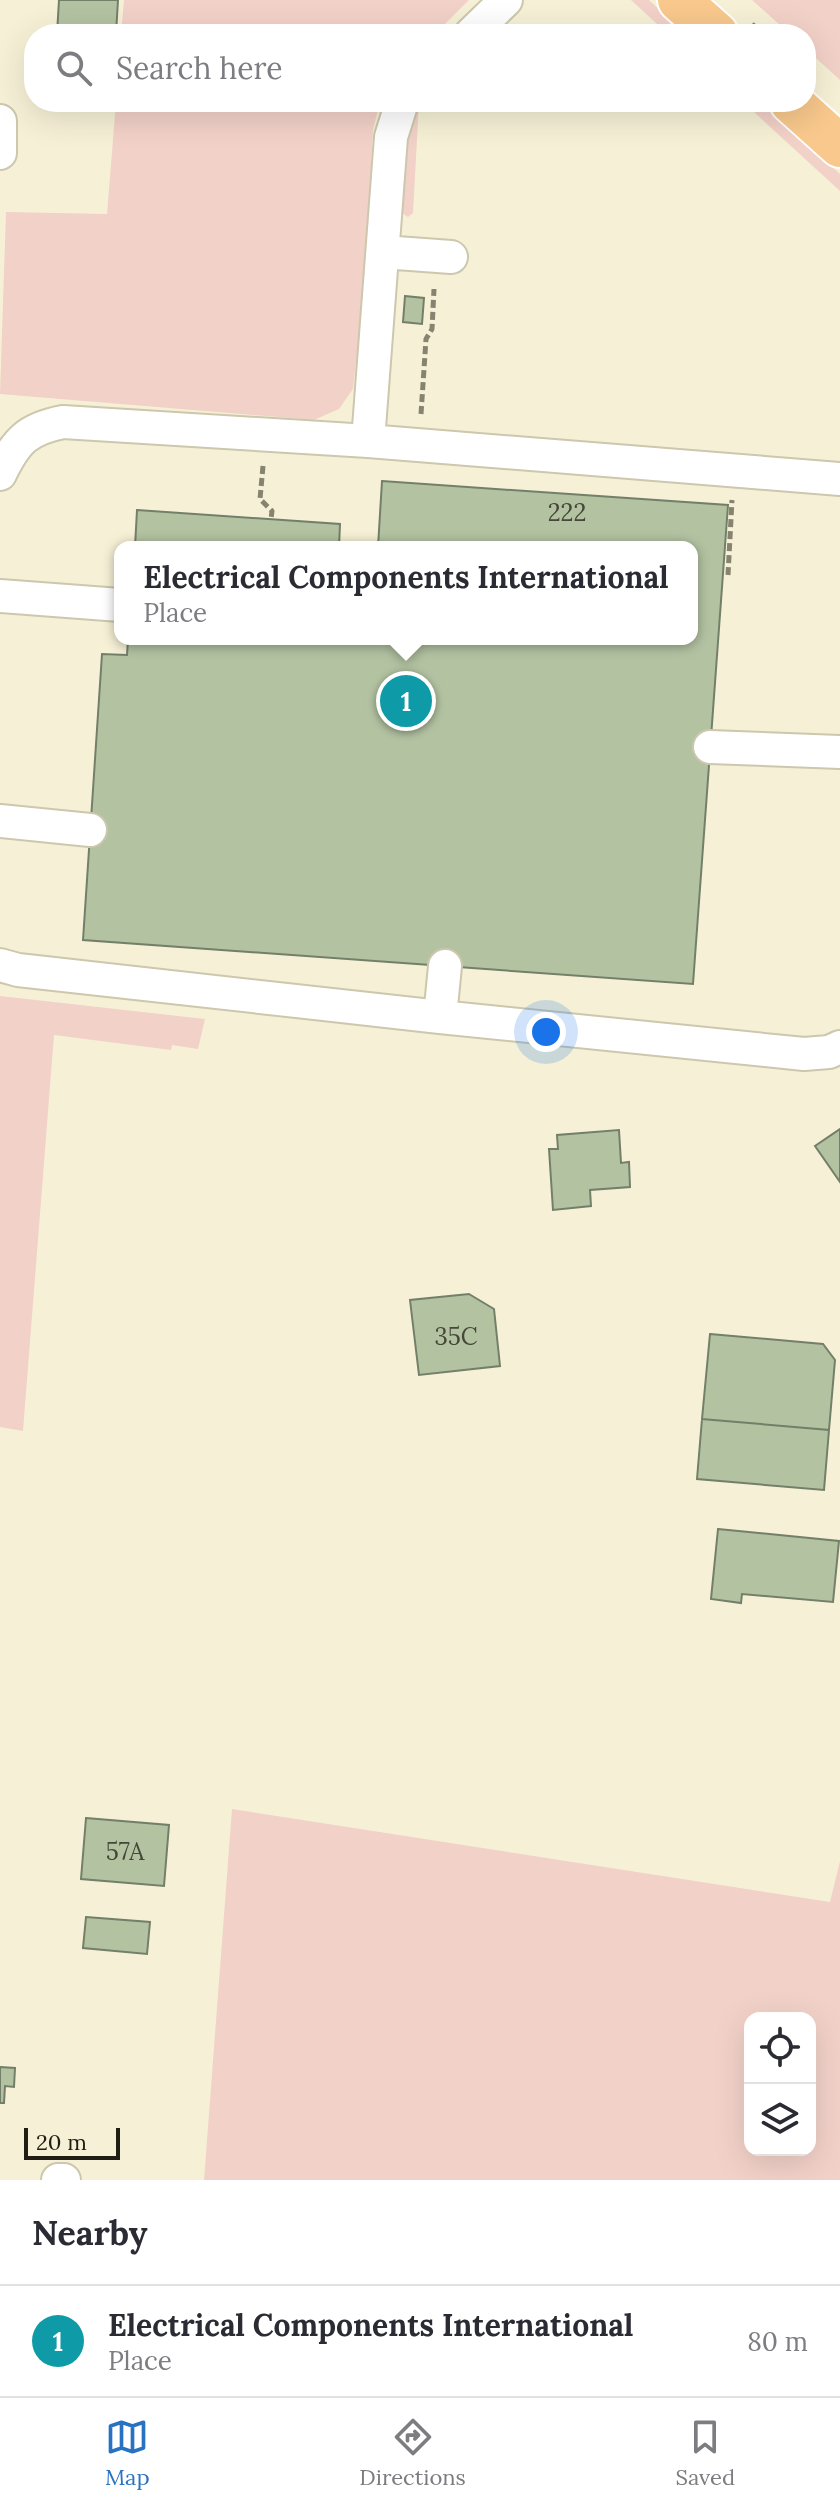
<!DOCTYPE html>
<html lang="en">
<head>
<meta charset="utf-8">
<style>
	body { margin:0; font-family:Lora,serif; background:#f7f7f7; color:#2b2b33 }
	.controls { position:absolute; right:24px; bottom:24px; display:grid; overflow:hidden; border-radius:16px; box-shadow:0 8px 32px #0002 }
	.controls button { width:72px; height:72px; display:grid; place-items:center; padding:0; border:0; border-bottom:2px solid #e1e1e2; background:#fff; color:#2b2b33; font:40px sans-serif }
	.scale { position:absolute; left:24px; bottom:20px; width:96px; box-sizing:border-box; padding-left:8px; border:4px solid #201e14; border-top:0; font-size:22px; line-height:28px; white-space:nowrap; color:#201e14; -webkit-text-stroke:6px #f6f1d6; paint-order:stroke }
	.you { position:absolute; left:546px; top:1032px; width:28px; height:28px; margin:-20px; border:6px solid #fff; border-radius:50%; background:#1a73e8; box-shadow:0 0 0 12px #1a73e833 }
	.badge { display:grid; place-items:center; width:52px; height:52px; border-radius:50%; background:#2972c2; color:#fff; font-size:26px; font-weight:700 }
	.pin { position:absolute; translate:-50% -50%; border:4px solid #fff; box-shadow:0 2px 8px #0006 }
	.popup { position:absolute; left:114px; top:541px; width:584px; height:104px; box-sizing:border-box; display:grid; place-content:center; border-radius:16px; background:#fff; filter:drop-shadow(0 2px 6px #0005); font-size:26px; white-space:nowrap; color:#7c7c81 }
	.popup b { font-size:30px; color:#2b2b33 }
	.popup::after { content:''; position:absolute; left:50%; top:100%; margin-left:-16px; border:16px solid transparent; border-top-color:#fff }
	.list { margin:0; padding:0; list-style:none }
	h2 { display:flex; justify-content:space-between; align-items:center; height:104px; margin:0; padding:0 32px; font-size:34px }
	h2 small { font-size:26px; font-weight:400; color:#7c7c81 }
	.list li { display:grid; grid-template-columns:52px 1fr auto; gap:24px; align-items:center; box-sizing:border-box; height:112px; padding:0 32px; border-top:2px solid #e1e1e2 }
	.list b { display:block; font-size:30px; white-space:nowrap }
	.list p { margin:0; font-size:26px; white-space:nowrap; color:#7c7c81 }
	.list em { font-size:26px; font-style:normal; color:#7c7c81 }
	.icon { flex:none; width:44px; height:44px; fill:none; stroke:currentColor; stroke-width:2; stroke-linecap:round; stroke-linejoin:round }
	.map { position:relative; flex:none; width:840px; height:2180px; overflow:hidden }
	.search { position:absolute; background:#fff; box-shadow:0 8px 32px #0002; left:24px; right:24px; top:24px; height:88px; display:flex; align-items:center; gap:20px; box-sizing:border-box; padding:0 28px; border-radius:32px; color:#7c7c81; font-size:30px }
	.sheet { height:216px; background:#fff }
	nav { display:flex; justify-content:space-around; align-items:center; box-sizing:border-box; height:112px; border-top:2px solid #e1e1e2; background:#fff; font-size:22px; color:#7c7c81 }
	nav a { display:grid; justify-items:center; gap:4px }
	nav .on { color:#2972c2 }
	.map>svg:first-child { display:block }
</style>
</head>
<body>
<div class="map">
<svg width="840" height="2180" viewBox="0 0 840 2180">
	<rect width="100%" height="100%" fill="#f6f1d6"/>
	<path fill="#f2d1c8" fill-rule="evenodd" d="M 124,0 L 469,0 L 435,34 L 121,34 Z
		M 631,0 L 649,0 L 686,34 L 668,34 Z
		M 752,0 L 840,0 L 840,80 L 806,49 L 806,34 L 790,34 Z
		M 116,102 L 380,102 L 373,130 L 365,278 L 353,389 L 339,409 L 314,420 L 0,394 L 6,212 L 107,214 Z
		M 419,102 L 413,213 L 408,217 L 402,213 C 405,177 402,135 419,102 Z
		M 743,102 L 761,102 L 840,174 L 840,191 Z
		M 0,996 L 205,1019 L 198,1049 L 172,1045 L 171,1050 L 54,1035 L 23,1431 L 0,1427 Z
		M 232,1809 L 830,1902 L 840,1861 L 840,2180 L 204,2180 ZM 750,2018 L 810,2018 L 810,2150 L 750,2150 Z"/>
	<path fill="#b3c3a2" stroke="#747f69" stroke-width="2" d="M 59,0 L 118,0 L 116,34 L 57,34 Z
		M 405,296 L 424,298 L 422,324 L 403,322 Z
		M 382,481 L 728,505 L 693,984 L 83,940 L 102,654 L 127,655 L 128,639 L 692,639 L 692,547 L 378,547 Z
		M 137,510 L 340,524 L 339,547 L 135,547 Z
		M 840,1129 L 840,1182 L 815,1146 Z
		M 619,1130 L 621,1163 L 629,1162 L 630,1187 L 590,1190 L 591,1206 L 553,1210 L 549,1149 L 558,1149 L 557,1135 Z
		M 469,1294 L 494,1309 L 500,1366 L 419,1375 L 410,1300 Z
		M 710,1334 L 823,1344 L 835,1360 L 829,1430 L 702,1419 Z
		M 702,1419 L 829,1430 L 824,1490 L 697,1479 Z
		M 718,1529 L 839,1541 L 833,1602 L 742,1594 L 741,1603 L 711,1599 Z
		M 86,1818 L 169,1825 L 164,1886 L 81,1879 Z
		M 86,1917 L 150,1922 L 147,1954 L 83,1948 Z
		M 0,2067 L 15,2068 L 14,2087 L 5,2086 L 4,2103 L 0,2103 Z"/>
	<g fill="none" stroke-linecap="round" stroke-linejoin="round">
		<g stroke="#ccc7ad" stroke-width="36">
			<path id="minor" d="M 471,34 L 506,0
				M 0,121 L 0,153
				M 383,252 L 451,257
				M 368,441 L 391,137 L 402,102
				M 0,474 C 16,441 27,429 63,422 L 368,441 L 840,479
				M 0,596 L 120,605
				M 710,747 L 840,752
				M 0,821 L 90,830
				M 0,965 L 18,970 L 440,1017 L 804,1054 L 829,1052 L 840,1047
				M 440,1017 L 445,966
				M 58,2180 L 64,2180"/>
		</g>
		<g stroke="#fff" stroke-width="46">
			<path id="major" d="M 679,0 L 717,34
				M 791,102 L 840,146"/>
		</g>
		<path stroke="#868371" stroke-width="5" stroke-dasharray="8 4" stroke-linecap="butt" d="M 752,24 L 763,34
			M 421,414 L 426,339 L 432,329 L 434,289
			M 263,466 L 260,499 L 272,511 L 271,519
			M 728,575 L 732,500"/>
		<use href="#minor" stroke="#fff" stroke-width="32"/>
		<use href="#major" stroke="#f8c88c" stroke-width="42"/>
	</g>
	<g text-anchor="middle" stroke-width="6" stroke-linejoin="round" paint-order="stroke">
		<g font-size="24" fill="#454738">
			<text x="567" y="521">222</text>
			<text x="456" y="1345">35C</text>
			<text x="125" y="1860">57A</text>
		</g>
	</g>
</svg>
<div class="controls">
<button><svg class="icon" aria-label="locate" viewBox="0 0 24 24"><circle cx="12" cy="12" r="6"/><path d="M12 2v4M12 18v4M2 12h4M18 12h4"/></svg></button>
<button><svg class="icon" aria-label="layers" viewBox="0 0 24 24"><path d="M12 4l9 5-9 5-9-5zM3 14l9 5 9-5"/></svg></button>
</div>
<div class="scale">20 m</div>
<div class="you"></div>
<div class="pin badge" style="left:406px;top:701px;background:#0f9aa8">1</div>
<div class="popup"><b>Electrical Components International</b>Place</div>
<div class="search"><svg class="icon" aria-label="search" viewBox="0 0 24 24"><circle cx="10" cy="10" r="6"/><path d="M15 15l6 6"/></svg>Search here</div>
</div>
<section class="sheet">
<h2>Nearby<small></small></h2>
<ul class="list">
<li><span class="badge" style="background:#0f9aa8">1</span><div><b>Electrical Components International</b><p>Place</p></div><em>80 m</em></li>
</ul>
</section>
<nav>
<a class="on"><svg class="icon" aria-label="map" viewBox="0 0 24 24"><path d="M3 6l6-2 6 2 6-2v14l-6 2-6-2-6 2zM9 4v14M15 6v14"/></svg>Map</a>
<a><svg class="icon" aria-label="directions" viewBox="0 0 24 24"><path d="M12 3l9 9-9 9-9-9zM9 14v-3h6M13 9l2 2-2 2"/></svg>Directions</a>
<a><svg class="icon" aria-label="saved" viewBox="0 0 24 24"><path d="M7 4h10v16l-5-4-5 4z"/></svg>Saved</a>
</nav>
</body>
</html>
